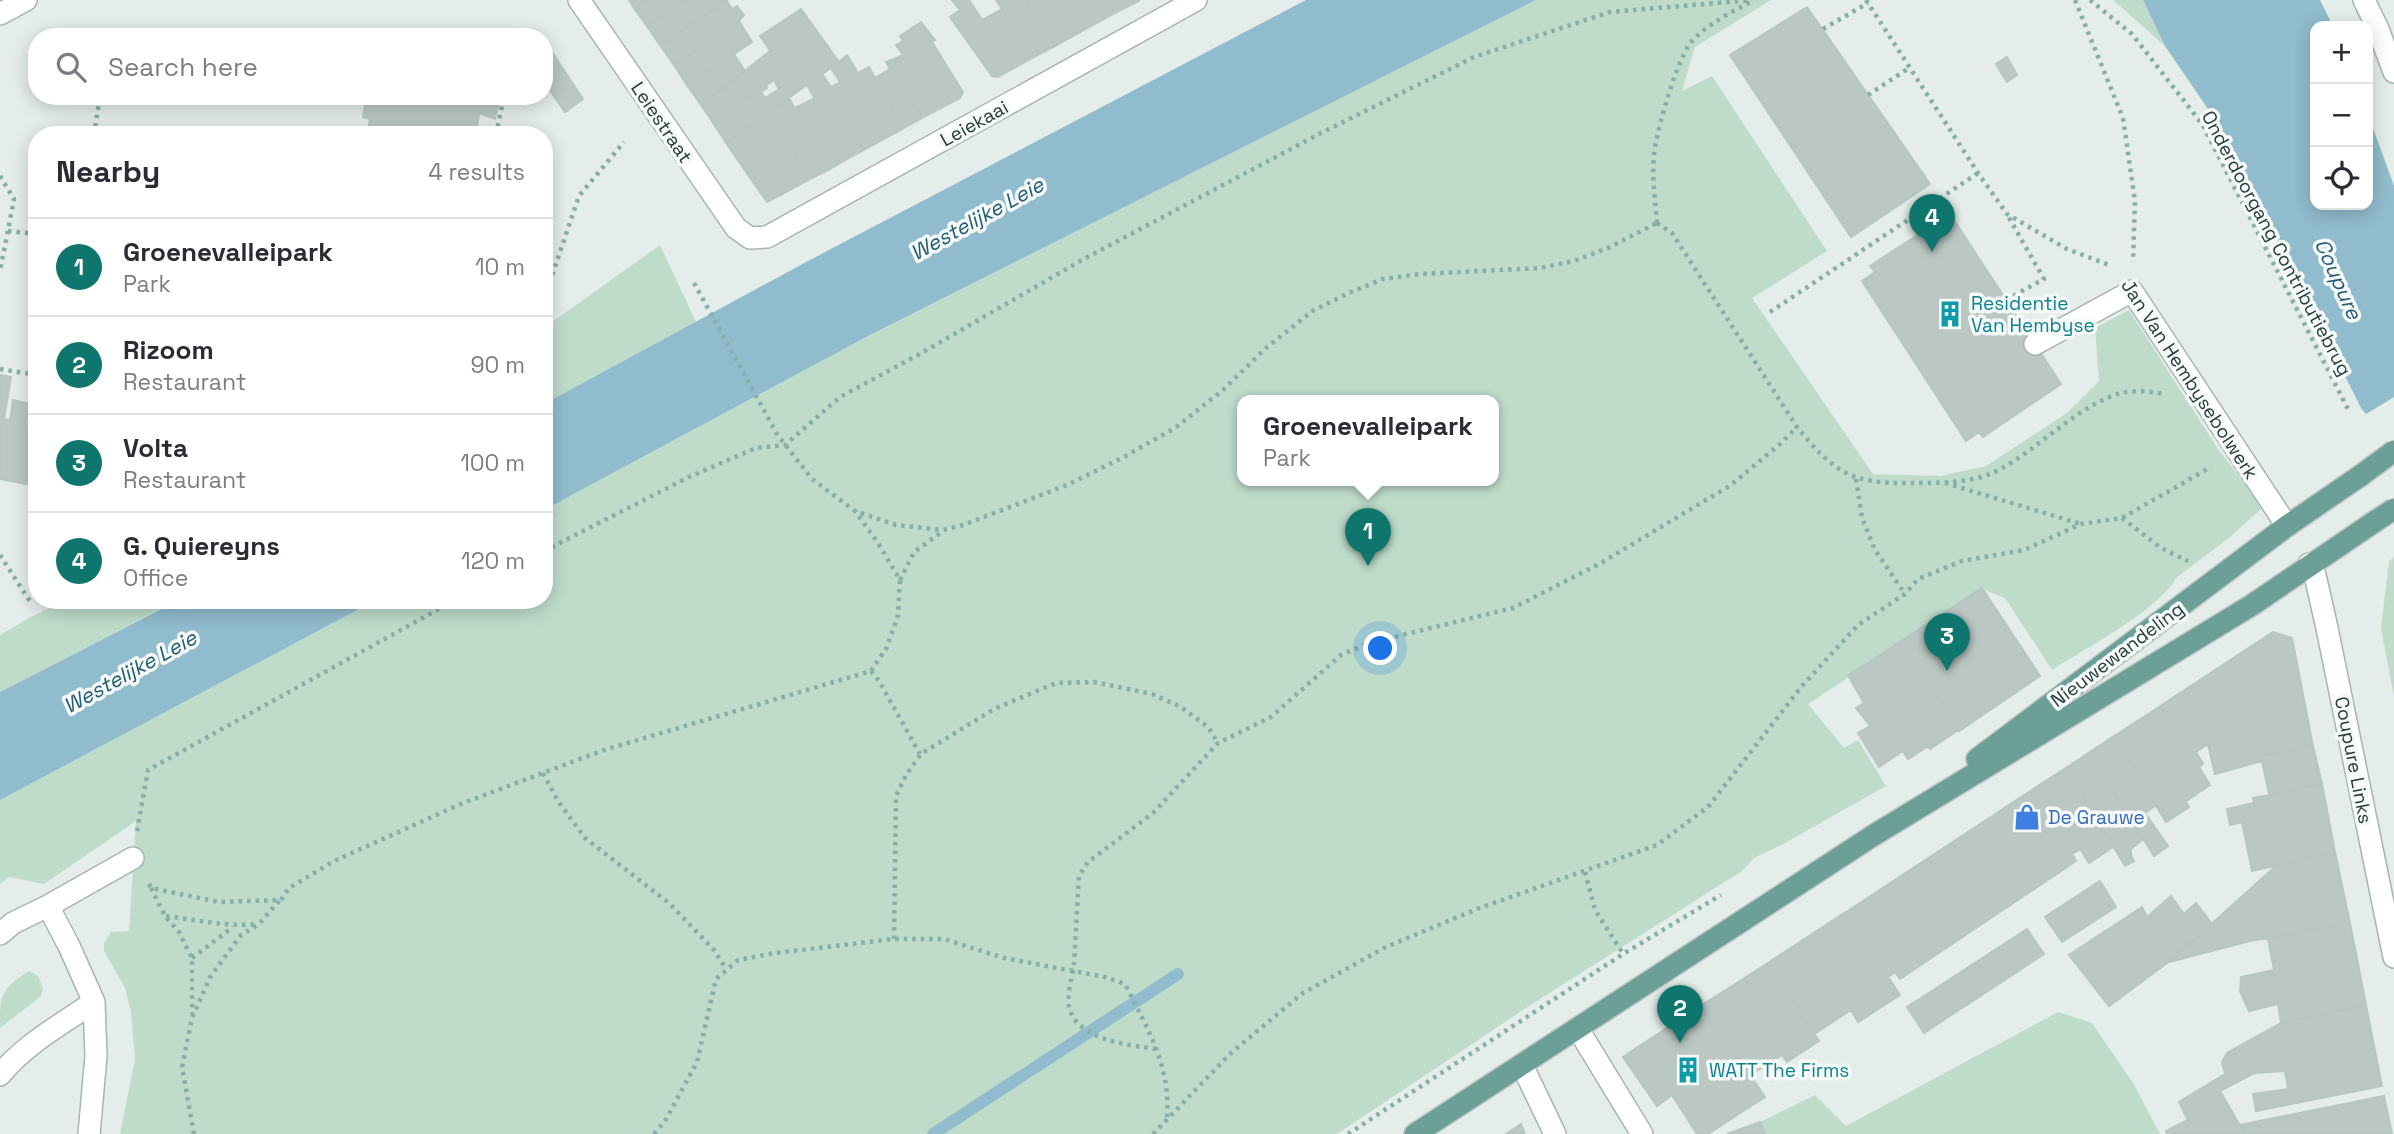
<!DOCTYPE html>
<html lang="en">
<head>
<meta charset="utf-8">
<style>
	body { margin:0; font-family:"Space Grotesk",sans-serif; background:#f7f7f7; color:#2b2b33 }
	.controls { position:absolute; right:21px; top:21px; display:grid; overflow:hidden; border-radius:14px; box-shadow:0 4px 18px #0003 }
	.controls button { width:63px; height:63px; display:grid; place-items:center; padding:0; border:0; border-bottom:2px solid #e1e1e2; background:#fff; color:#2b2b33; font:35px sans-serif }
	.you { position:absolute; left:1381px; top:649px; width:24px; height:24px; margin:-18px; border:5px solid #fff; border-radius:50%; background:#1a73e8; box-shadow:0 0 0 10px #1a73e833 }
	.badge { display:grid; place-items:center; width:46px; height:46px; border-radius:50%; background:#0f766e; color:#fff; font-size:23px; font-weight:700 }
	.pin { position:absolute; translate:-50% -58px; filter:drop-shadow(0 2px 4px #0008) }
	.pin::after { content:''; position:absolute; top:37px; width:24px; height:21px; background:inherit; clip-path:polygon(0 0,100% 0,50% 100%) }
	.popup { position:absolute; left:1237px; top:395px; width:262px; height:91px; box-sizing:border-box; display:grid; place-content:center; border-radius:14px; background:#fff; filter:drop-shadow(0 2px 5px #0005); font-size:23px; white-space:nowrap; color:#7c7c81 }
	.popup b { font-size:26px; color:#2b2b33 }
	.popup::after { content:''; position:absolute; left:50%; top:100%; margin-left:-14px; border:14px solid transparent; border-top-color:#fff }
	.list { margin:0; padding:0; list-style:none }
	h2 { display:flex; justify-content:space-between; align-items:center; height:91px; margin:0; padding:0 28px; font-size:30px }
	h2 small { font-size:23px; font-weight:400; color:#7c7c81 }
	.list li { display:grid; grid-template-columns:46px 1fr auto; gap:21px; align-items:center; box-sizing:border-box; height:98px; padding:0 28px; border-top:2px solid #e1e1e2 }
	.list b { display:block; font-size:26px; white-space:nowrap }
	.list p { margin:0; font-size:23px; white-space:nowrap; color:#7c7c81 }
	.list em { font-size:23px; font-style:normal; color:#7c7c81 }
	.icon { flex:none; width:38px; height:38px; fill:none; stroke:currentColor; stroke-width:2; stroke-linecap:round; stroke-linejoin:round }
	.map { position:relative; flex:none; width:2394px; height:1134px; overflow:hidden }
	.search { position:absolute; background:#fff; box-shadow:0 4px 18px #0003; left:28px; top:28px; width:525px; height:77px; display:flex; align-items:center; gap:18px; box-sizing:border-box; padding:0 24px; border-radius:28px; color:#7c7c81; font-size:26px }
	.panel { position:absolute; background:#fff; box-shadow:0 4px 18px #0003; left:28px; top:126px; width:525px; height:483px; border-radius:28px }
	.map>svg:first-child { display:block }
</style>
</head>
<body>
<div class="map">
<svg width="2394" height="1134" viewBox="0 0 2394 1134">
	<rect width="100%" height="100%" fill="#e4edea"/>
	<path fill="#bfdccb" fill-rule="evenodd" d="M 1536,0 L 1771,0 L 1695,47 L 1682,91 L 1712,76 L 1827,251 L 1752,298 L 1873,474 L 1940,476 L 1986,466 L 2067,413 L 2099,381 L 2095,328 L 2129,310 L 2218,449 L 2253,494 L 2261,509 L 2230,537 L 2176,578 C 2160,609 2083,650 2052,670 L 2005,598 L 1982,589 L 1808,704 L 1844,748 L 1858,740 L 1886,786 L 1783,844 L 1754,858 L 1742,871 L 1529,1006 L 1337,1134 L 120,1134 L 135,1059 L 131,1012 L 125,988 L 104,951 L 104,943 L 111,932 L 129,931 L 136,821 L 44,884 L 9,877 L 0,884 L 0,800 L 376,600 L 544,600 L 544,510 L 868,336 ZM 1242,400 L 1494,400 L 1494,480 L 1242,480 Z
		M 2113,0 L 2143,0 L 2165,46 Z
		M 660,245 L 696,322 L 544,404 L 544,328 Z
		M 2394,557 L 2394,696 L 2381,629 L 2389,561 Z
		M 67,600 L 178,600 L 0,692 L 0,635 L 31,617 Z
		M 29,971 L 38,976 L 43,988 L 41,996 L 0,1028 C 0,996 0,989 29,971 Z
		M 2058,1012 L 2092,1023 L 2133,1083 L 2160,1134 L 1765,1134 L 1760,1122 L 1815,1095 L 1846,1126 Z"/>
	<path fill="#91bccd" d="M 1306,0 L 1536,0 L 868,336 L 544,510 L 544,404 L 808,261 Z
		M 2143,0 L 2320,0 L 2333,26 L 2315,26 L 2315,205 L 2368,205 L 2368,114 L 2394,186 L 2394,488 L 2366,414 L 2361,408 L 2221,128 L 2165,46 Z
		M 179,600 L 376,600 L 0,800 L 0,692 Z"/>
	<path fill="#e4edea" d="M 2394,397 L 2394,492 L 2391,490 L 2363,416 Z"/>
	<g fill="none" stroke-linecap="round" stroke-linejoin="round">
		<path stroke="#91bccd" stroke-width="12" d="M 933,1134 L 1178,974"/>
	</g>
	<path fill="#bac7c3" stroke="#b7c6c2" stroke-width="2" d="M 629,0 L 646,0 L 634,8 Z
		M 646,0 L 686,0 L 647,26 L 634,8 Z
		M 686,0 L 727,0 L 660,45 L 647,26 Z
		M 952,0 L 969,0 L 1014,68 L 998,77 L 992,76 L 950,17 L 960,10 Z
		M 996,0 L 1025,0 L 1055,46 L 1034,57 Z
		M 1025,0 L 1051,0 L 1075,35 L 1055,46 Z
		M 1051,0 L 1079,0 L 1095,24 L 1075,35 Z
		M 1079,0 L 1105,0 L 1115,13 L 1095,24 Z
		M 1105,0 L 1140,0 L 1115,13 Z
		M 727,1 L 732,9 L 737,6 L 744,15 L 739,21 L 674,65 L 660,45 Z
		M 1807,7 L 1930,184 L 1851,237 L 1730,55 Z
		M 801,9 L 839,62 L 798,91 L 760,36 Z
		M 1002,9 L 1034,57 L 1014,68 L 982,20 Z
		M 739,21 L 752,42 L 687,85 L 674,65 Z
		M 921,22 L 935,40 L 932,42 L 963,92 L 960,98 L 922,118 L 894,59 L 903,55 L 896,45 L 903,41 L 900,36 Z
		M 770,51 L 785,73 L 712,121 L 701,105 Z
		M 552,52 L 583,99 L 565,112 L 544,82 L 544,57 Z
		M 734,54 L 745,71 L 701,105 L 687,85 Z
		M 847,55 L 858,73 L 869,67 L 902,129 L 882,140 L 839,62 Z
		M 2007,57 L 2017,75 L 2007,82 L 1996,64 Z
		M 894,59 L 922,118 L 902,129 L 875,78 L 890,69 L 886,62 Z
		M 839,62 L 882,140 L 849,158 L 807,85 L 822,74 L 831,87 L 840,82 L 831,68 Z
		M 785,73 L 798,91 L 726,143 L 712,121 L 766,85 L 767,88 L 761,92 L 765,98 L 779,89 L 775,82 Z
		M 367,96 L 500,96 L 495,119 L 479,113 L 476,135 L 367,135 L 370,119 L 363,117 Z
		M 789,98 L 828,170 L 808,180 L 770,111 Z
		M 815,98 L 849,158 L 828,170 L 795,108 Z
		M 770,111 L 808,180 L 788,191 L 751,124 Z
		M 751,124 L 788,191 L 767,202 L 726,143 Z
		M 1950,214 L 2061,384 L 1983,437 L 1979,432 L 1966,441 L 1862,281 L 1875,272 L 1870,266 Z
		M 0,375 L 11,377 L 4,419 L 10,420 L 13,400 L 30,404 L 26,425 L 37,427 L 37,486 L 0,479 Z
		M 1982,588 L 2040,676 L 1959,731 L 1901,641 Z
		M 2273,632 L 2292,638 L 2313,746 L 2261,756 L 2262,761 L 2215,774 L 2208,744 L 2177,695 Z
		M 1901,641 L 1958,730 L 1930,749 L 1871,661 Z
		M 1871,661 L 1928,746 L 1908,759 L 1903,751 L 1879,767 L 1858,733 L 1870,726 L 1856,708 L 1864,703 L 1848,675 Z
		M 2177,695 L 2208,744 L 2196,752 L 2203,764 L 2199,767 L 2210,785 L 2186,801 L 2175,783 L 2185,777 L 2147,715 Z
		M 2147,715 L 2185,777 L 2175,783 L 2189,807 L 2166,822 L 2114,736 Z
		M 2114,736 L 2155,806 L 2145,813 L 2168,846 L 2154,856 L 2090,752 Z
		M 2313,746 L 2322,784 L 2269,794 L 2261,756 Z
		M 2090,752 L 2143,839 L 2131,849 L 2131,856 L 2134,861 L 2125,866 L 2066,768 Z
		M 2066,768 L 2113,847 L 2089,863 L 2041,784 Z
		M 2041,784 L 2081,849 L 2072,854 L 2076,861 L 1900,979 L 1895,972 L 1888,977 L 1846,912 Z
		M 2322,784 L 2335,852 L 2252,871 L 2242,822 L 2230,825 L 2227,809 L 2254,803 L 2253,798 Z
		M 2335,852 L 2350,923 L 2250,941 L 2169,962 L 2276,866 Z
		M 2100,881 L 2116,907 L 2062,942 L 2045,917 Z
		M 2171,896 L 2184,914 L 2196,903 L 2212,924 L 2179,954 L 2147,917 Z
		M 2142,907 L 2147,917 L 2179,954 L 2109,1006 L 2069,955 Z
		M 1846,912 L 1900,995 L 1858,1022 L 1851,1010 L 1814,1034 L 1768,963 Z
		M 2350,923 L 2366,1005 L 2281,1023 L 2278,1004 L 2249,1011 L 2240,991 L 2241,977 L 2274,970 L 2268,939 Z
		M 2027,929 L 2044,954 L 1924,1033 L 1907,1007 Z
		M 1768,963 L 1819,1041 L 1787,1062 L 1782,1055 L 1755,1072 L 1751,1066 L 1744,1071 L 1702,1005 Z
		M 1702,1005 L 1744,1071 L 1746,1069 L 1765,1097 L 1708,1134 L 1697,1134 L 1672,1095 L 1657,1106 L 1623,1057 Z
		M 2366,1005 L 2382,1086 L 2256,1111 L 2253,1094 L 2288,1089 L 2285,1071 L 2254,1073 L 2220,1091 L 2245,1134 L 2167,1134 L 2166,1131 L 2188,1120 L 2179,1102 L 2225,1074 L 2222,1062 L 2227,1053 L 2281,1023 Z
		M 2384,1096 L 2392,1134 L 2245,1134 L 2240,1125 Z
		M 1760,1122 L 1765,1134 L 1727,1134 Z
		M 1521,1124 L 1525,1134 L 1506,1134 Z"/>
	<g fill="none" stroke-linecap="round" stroke-linejoin="round">
		<g stroke="#a7b5b2" stroke-width="24">
			<path id="minor" d="M 579,0 L 736,228 L 750,238 L 767,237 L 1196,0
				M 2364,0 L 2378,29 L 2394,72
				M 0,14 L 26,0
				M 2035,344 L 2132,291 L 2287,526
				M 2309,564 L 2315,575 L 2327,628 L 2394,957
				M 48,906 L 69,946 L 94,1002 L 96,1056 L 89,1134
				M 0,934 L 13,923 L 48,906 L 133,858
				M 1578,1029 L 1642,1134
				M 1522,1065 L 1555,1134
				M 0,1075 C 25,1044 62,1024 94,1002"/>
		</g>
		<g stroke="#c2c9c8" stroke-width="24">
			<path id="major" d="M 1977,759 L 2287,526 L 2360,476
				M 1415,1134 L 1874,835 L 2252,605 L 2374,522"/>
		</g>
		<path stroke="#87aea7" stroke-width="4.5" stroke-dasharray="3.5 5" stroke-linecap="butt" d="M 1866,0 L 1978,173 L 2007,214 L 2067,249 L 2112,266
			M 2075,0 L 2123,118 L 2135,201 L 2133,262
			M 2090,0 L 2132,34 L 2202,124 L 2349,411
			M 1823,29 L 1868,3
			M 1868,95 L 1909,68
			M 94,135 L 100,96
			M 496,135 L 504,96
			M 0,176 L 14,199 L 0,271
			M 1657,223 L 1672,233 L 1797,427 C 1834,472 1850,484 1910,483 C 1939,483 1971,484 1999,470 C 2038,449 2080,404 2121,393 C 2134,390 2150,391 2163,394
			M 1657,223 C 1655,198 1651,172 1655,147 C 1659,124 1678,55 1693,40 C 1709,23 1732,12 1752,1
			M 8,231 L 37,234
			M 694,283 L 777,434 L 812,479 L 855,511 L 896,525 L 943,530 L 963,525 L 1067,485 L 1122,458 L 1175,428 L 1223,390 L 1266,348 L 1314,310 L 1351,292 L 1383,279 L 1420,274 L 1540,268 L 1574,261 L 1608,248 L 1657,223
			M 544,299 L 579,196 L 624,142
			M 2006,300 L 2044,279 L 2008,216
			M 1770,312 L 1978,173
			M 0,369 L 37,375
			M 1856,479 L 1862,518 L 1875,550 L 1905,594
			M 1945,483 L 2081,524
			M 2122,518 L 2161,548 L 2188,561
			M 544,551 L 689,477 L 756,448 L 785,445 L 840,397 L 918,355 L 1082,260 L 1319,134 L 1474,57 L 1610,12 L 1752,0
			M 0,555 L 31,603
			M 900,580 L 914,552 L 943,531
			M 871,671 L 879,681 L 920,754
			M 543,773 L 558,801 L 585,838 L 669,903 L 714,950 L 726,969
			M 137,831 L 148,770 L 455,600
			M 1585,872 L 1595,910 L 1624,955
			M 149,884 L 151,888 L 219,902 L 281,900 L 289,888 L 334,861 L 463,803 L 604,750 L 871,671 L 887,647 L 898,615 L 900,580 L 878,543 L 855,511
			M 151,888 L 165,916 L 179,932 L 192,958 L 192,1014
			M 166,916 C 197,920 225,927 257,924
			M 894,939 L 896,796 L 906,775 L 921,754 L 994,709 L 1056,683 L 1094,682 L 1152,694 L 1181,707 L 1208,727 L 1218,743
			M 192,958 L 233,927
			M 1156,1049 C 1129,1045 1082,1041 1070,1011 C 1065,997 1073,977 1074,963 C 1076,934 1077,905 1079,876 L 1088,862 L 1153,813 L 1218,743 L 1271,717 L 1341,655 L 1369,643 L 1513,608 L 1601,563 L 1731,485 L 1780,444 L 1797,427
			M 194,1134 L 182,1067 L 192,1018 L 210,977 L 241,935 L 259,924 L 280,900
			M 654,1134 L 665,1121 L 697,1062 L 716,979 L 738,960 L 775,953 L 894,939 L 944,939 L 1004,958 L 1105,977 L 1125,984 C 1148,1030 1171,1066 1167,1118
			M 1153,1134 L 1231,1053 L 1303,993 L 1386,947 L 1477,909 L 1657,845 L 1708,807 L 1802,686 L 1858,625 L 1905,594 L 1918,579 L 1962,561 L 2024,550 L 2081,524 L 2122,518 L 2211,467
			M 1348,1134 L 1623,954 L 1721,895"/>
		<use href="#minor" stroke="#fff" stroke-width="21"/>
		<use href="#major" stroke="#6c9f98" stroke-width="21"/>
		<g stroke="#c2c9c8" stroke-width="24" stroke-linecap="butt">
			<path id="major-bridge" d="M 2360,476 L 2394,451
				M 2374,522 L 2394,509"/>
		</g>
		<use href="#major-bridge" stroke="#6c9f98" stroke-width="21"/>
	</g>
	<defs>
		<g id="building-bare" transform="scale(2.1)"><path d="M-4-6H4V6H1V3H-1V6H-4ZM-2.5-4.3h1.7v1.8h-1.7ZM.8-4.3h1.7v1.8H.8ZM-2.5-1h1.7V.8h-1.7ZM.8-1h1.7V.8H.8Z" fill="#0f9aa8" stroke="#f5f9f7" stroke-width="2.5" paint-order="stroke"/></g>
		<g id="shop-bare" transform="scale(2.1)"><path d="M-5-2.5h2.3a2.7 3.5 0 0 1 5.4 0H5L5.5 6h-11ZM-1.5-2.5h3a1.5 2.3 0 0 0-3 0Z" fill="#3f7fe0" stroke="#f5f9f7" stroke-width="2.5" paint-order="stroke"/></g>
	</defs>
	<g fill-rule="evenodd">
		<use href="#building-bare" x="1950" y="314"/>
		<use href="#shop-bare" x="2027" y="817"/>
		<use href="#building-bare" x="1688" y="1070"/>
	</g>
	<g text-anchor="middle" stroke-width="7" stroke-linejoin="round" paint-order="stroke">
		<g font-size="19" fill="#253d3a" stroke="#f5f9f7">
			<text transform="translate(662 122) rotate(56)" y="7">Leiestraat</text>
			<text transform="translate(974 123) rotate(-29)" y="7">Leiekaai</text>
			<text transform="translate(2277 243) rotate(62)" y="7">Onderdoorgang Contributiebrug</text>
			<text transform="translate(2190 379) rotate(57)" y="7">Jan Van Hembysebolwerk</text>
			<text transform="translate(2117 654) rotate(-37)" y="7">Nieuwewandeling</text>
			<text transform="translate(2354 760) rotate(79)" y="7">Coupure Links</text>
		</g>
		<g font-size="19" fill="#0d838f" stroke="#f5f9f7" text-anchor="start">
			<text x="1971" y="310">Residentie<tspan x="1971" dy="22">Van Hembyse</tspan></text>
			<text x="1709" y="1077">WATT The Firms</text>
		</g>
		<g font-size="19" fill="#366cbe" stroke="#f5f9f7" text-anchor="start">
			<text x="2048" y="824">De Grauwe</text>
		</g>
		<g font-size="21" font-style="italic" fill="#235c75" stroke="#f5f9f7">
			<text transform="translate(977 219) rotate(-29)" y="7">Westelijke Leie</text>
			<text transform="translate(2338 279) rotate(66)" y="7">Coupure</text>
			<text transform="translate(130 672) rotate(-29)" y="7">Westelijke Leie</text>
		</g>
	</g>
</svg>
<div class="controls">
<button>+</button>
<button>−</button>
<button><svg class="icon" aria-label="locate" viewBox="0 0 24 24"><circle cx="12" cy="12" r="6"/><path d="M12 2v4M12 18v4M2 12h4M18 12h4"/></svg></button>
</div>
<div class="you"></div>
<div class="pin badge" style="left:1368px;top:566px">1</div>
<div class="popup"><b>Groenevalleipark</b>Park</div>
<div class="pin badge" style="left:1680px;top:1043px">2</div>
<div class="pin badge" style="left:1947px;top:671px">3</div>
<div class="pin badge" style="left:1932px;top:252px">4</div>
<div class="search"><svg class="icon" aria-label="search" viewBox="0 0 24 24"><circle cx="10" cy="10" r="6"/><path d="M15 15l6 6"/></svg>Search here</div>
<section class="panel">
<h2>Nearby<small>4 results</small></h2>
<ul class="list">
<li><span class="badge">1</span><div><b>Groenevalleipark</b><p>Park</p></div><em>10 m</em></li>
<li><span class="badge">2</span><div><b>Rizoom</b><p>Restaurant</p></div><em>90 m</em></li>
<li><span class="badge">3</span><div><b>Volta</b><p>Restaurant</p></div><em>100 m</em></li>
<li><span class="badge">4</span><div><b>G. Quiereyns</b><p>Office</p></div><em>120 m</em></li>
</ul>
</section>
</div>
</body>
</html>
